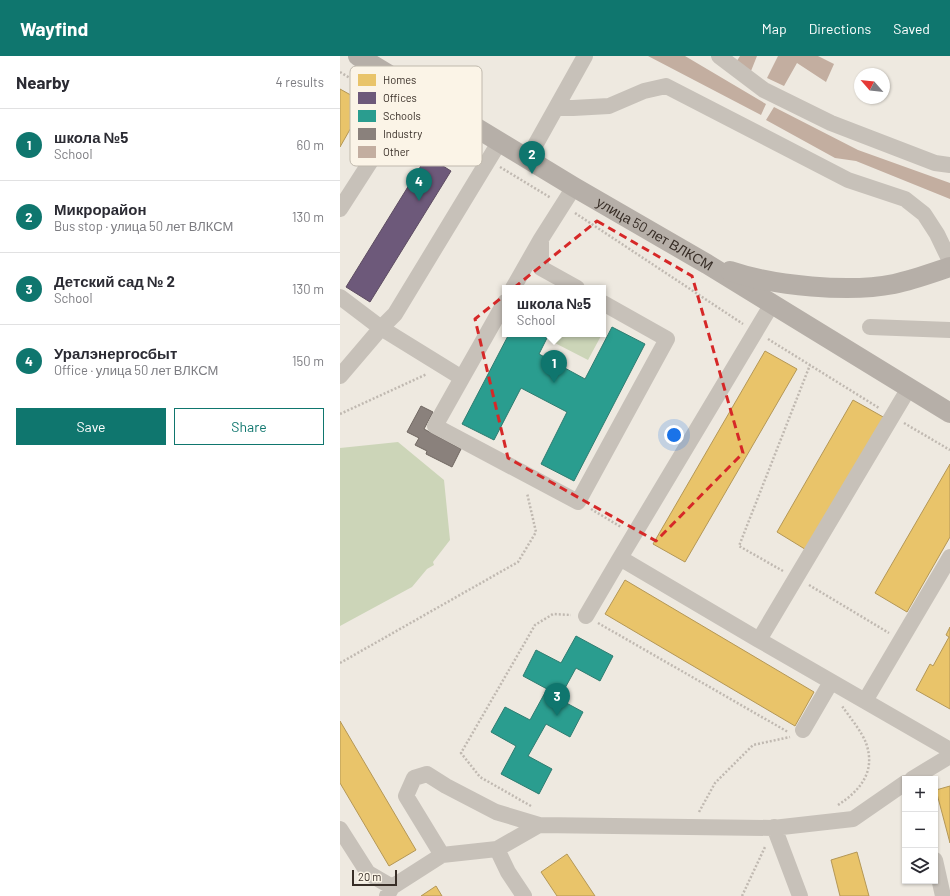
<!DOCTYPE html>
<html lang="en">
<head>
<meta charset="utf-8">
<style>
	body { margin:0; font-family:Barlow,sans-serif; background:#f7f7f7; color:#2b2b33 }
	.controls { position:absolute; right:12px; bottom:12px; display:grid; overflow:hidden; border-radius:0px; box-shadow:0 1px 3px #0004 }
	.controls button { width:36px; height:36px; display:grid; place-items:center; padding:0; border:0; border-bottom:1px solid #e1e1e2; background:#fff; color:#2b2b33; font:20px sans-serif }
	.compass { position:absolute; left:514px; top:12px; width:36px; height:36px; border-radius:50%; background:#fff; box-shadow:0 1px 3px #0004; rotate:298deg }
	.scale { position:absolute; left:12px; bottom:10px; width:45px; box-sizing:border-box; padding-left:4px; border:2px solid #382e27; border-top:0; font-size:11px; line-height:14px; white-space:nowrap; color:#382e27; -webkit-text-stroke:3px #fbf4e7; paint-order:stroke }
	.you { position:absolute; left:334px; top:379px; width:14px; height:14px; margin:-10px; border:3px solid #fff; border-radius:50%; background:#1a73e8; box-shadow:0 0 0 6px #1a73e833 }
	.badge { display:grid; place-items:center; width:26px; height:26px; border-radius:50%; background:#0f766e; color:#fff; font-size:13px; font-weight:700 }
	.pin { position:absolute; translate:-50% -33px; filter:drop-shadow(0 1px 2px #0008) }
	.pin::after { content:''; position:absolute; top:21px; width:14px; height:12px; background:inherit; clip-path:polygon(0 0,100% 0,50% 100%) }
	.popup { position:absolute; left:162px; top:229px; width:104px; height:52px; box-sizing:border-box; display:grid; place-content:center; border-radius:0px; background:#fff; filter:drop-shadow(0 1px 3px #0005); font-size:13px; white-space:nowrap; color:#7c7c81 }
	.popup b { font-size:15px; color:#2b2b33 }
	.popup::after { content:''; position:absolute; left:50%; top:100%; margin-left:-8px; border:8px solid transparent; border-top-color:#fff }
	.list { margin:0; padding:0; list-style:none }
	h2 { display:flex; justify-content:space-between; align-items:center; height:52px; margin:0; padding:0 16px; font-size:17px }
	h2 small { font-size:13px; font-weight:400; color:#7c7c81 }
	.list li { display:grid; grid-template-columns:26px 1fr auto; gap:12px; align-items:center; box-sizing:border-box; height:72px; padding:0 16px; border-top:1px solid #e1e1e2 }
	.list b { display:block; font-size:15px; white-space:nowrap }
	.list p { margin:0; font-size:13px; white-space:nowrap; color:#7c7c81 }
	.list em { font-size:13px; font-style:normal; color:#7c7c81 }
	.actions { display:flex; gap:8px; padding:12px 16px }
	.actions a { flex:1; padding:9px 0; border:1px solid #0f766e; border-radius:0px; text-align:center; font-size:14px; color:#0f766e }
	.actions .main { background:#0f766e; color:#fff }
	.icon { flex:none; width:22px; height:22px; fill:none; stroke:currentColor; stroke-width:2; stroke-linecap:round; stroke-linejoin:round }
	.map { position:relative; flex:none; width:610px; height:840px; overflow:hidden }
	header { display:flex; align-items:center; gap:24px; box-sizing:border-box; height:56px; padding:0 20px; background:#0f766e; color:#fff }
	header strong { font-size:19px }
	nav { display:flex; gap:22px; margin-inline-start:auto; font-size:14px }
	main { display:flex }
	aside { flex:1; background:#fff }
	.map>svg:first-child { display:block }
</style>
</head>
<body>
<header>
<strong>Wayfind</strong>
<nav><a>Map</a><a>Directions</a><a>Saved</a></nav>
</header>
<main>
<aside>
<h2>Nearby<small>4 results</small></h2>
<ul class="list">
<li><span class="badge">1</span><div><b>школа №5</b><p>School</p></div><em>60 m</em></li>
<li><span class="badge">2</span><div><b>Микрорайон</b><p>Bus stop · улица 50 лет ВЛКСМ</p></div><em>130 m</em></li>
<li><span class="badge">3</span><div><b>Детский сад № 2</b><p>School</p></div><em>130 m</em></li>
<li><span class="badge">4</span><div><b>Уралэнергосбыт</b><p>Office · улица 50 лет ВЛКСМ</p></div><em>150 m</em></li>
</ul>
<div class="actions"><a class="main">Save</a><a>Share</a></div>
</aside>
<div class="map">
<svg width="610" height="840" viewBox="0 0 610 840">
	<rect width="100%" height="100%" fill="#eee9e0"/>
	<path fill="#ccd5b8" d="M 215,278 L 262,278 L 248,304 L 211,285 Z
		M 58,386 L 104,424 L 110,484 L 93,506 L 94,509 L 87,513 L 72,531 L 0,570 L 0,392 Z"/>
	<path fill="#e9c46a" stroke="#b49756" d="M 0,33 L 25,47 L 0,91 Z
		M 425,295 L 457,313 L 345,506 L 313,488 Z
		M 513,344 L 545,362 L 468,495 L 437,476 Z
		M 610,408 L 610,481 L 567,556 L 535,537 Z
		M 285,524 L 474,636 L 455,670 L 265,558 Z
		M 610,571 L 610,653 L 576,634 L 590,608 L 593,610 L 609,581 L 606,579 Z
		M 0,665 L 76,794 L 49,810 L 0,727 Z
		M 610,730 L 610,787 L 596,734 Z
		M 517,796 L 529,840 L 500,840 L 491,804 Z
		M 227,798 L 255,840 L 217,840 L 201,816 Z
		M 96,830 L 102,840 L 81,840 Z"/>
	<path fill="#6d597a" stroke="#5d4c61" d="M 87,100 L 111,115 L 30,246 L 6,231 Z"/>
	<path fill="#2a9d8f" stroke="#2e7c70" d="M 272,271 L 305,288 L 234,425 L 201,408 L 227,356 L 181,332 L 154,384 L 122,368 L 169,278 L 209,278 L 199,298 L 245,323 Z
		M 236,580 L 273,600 L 260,625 L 236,612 L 219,643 L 243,656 L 230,681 L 206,668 L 188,700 L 212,713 L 199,738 L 161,718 L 176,690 L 151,676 L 165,651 L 190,664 L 207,633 L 183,620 L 196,594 L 221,607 Z"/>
	<path fill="#8a817c" stroke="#716862" d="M 81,350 L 93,356 L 84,373 L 121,393 L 112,411 L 86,398 L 87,395 L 75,389 L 79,382 L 67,376 Z"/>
	<path fill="#c3aea0" d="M 308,0 L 345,0 L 426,48 L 421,59 Z
		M 400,0 L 417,0 L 411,15 L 395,8 Z
		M 438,0 L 478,0 L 494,8 L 486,26 L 457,7 L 444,30 L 427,22 Z
		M 434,51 L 518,94 L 610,127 L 610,143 L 516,105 L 495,102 L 426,64 Z"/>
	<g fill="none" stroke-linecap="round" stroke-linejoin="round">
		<path stroke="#c0b9b1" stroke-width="2.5" stroke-dasharray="2 2" stroke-linecap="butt" d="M 0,16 L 51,47
			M 77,63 L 135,97
			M 160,111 L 211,142
			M 235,157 L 403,268
			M 428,283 L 539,352
			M 0,358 L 87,318
			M 564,367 L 610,394
			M 251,453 L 281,471
			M 443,515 L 399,490 L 470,309
			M 469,529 L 549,577
			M 258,567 L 448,676
			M 0,607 L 178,506 L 196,476 L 187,437
			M 498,749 C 521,734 536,715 526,687 C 522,676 509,660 502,650
			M 191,750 L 140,721 L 121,697 L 195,569 L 213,558 L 231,559
			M 359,756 L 375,727 L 413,689 L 450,681
			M 402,840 L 425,791"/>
		<path stroke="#c7c1b9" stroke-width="16" d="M 379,0 L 424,34 L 491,67 L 595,107 L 610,109
			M 217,52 L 233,52 L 269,50 L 304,35 L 326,30 L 508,124 L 565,143 L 584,158 L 597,178 L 610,205
			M 188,102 L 245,0
			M 0,153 L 63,55 L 82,38
			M 201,184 L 201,212 L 237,232
			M 173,232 L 201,183 L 234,131
			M 0,241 L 41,272 L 122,322 L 165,246
			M 432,248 L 280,502 L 419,584 L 569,332
			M 530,271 L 610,274
			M 0,320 L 41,272 L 55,258 L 160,85
			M 122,322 L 95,370 L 238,446 L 327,283 L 263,247
			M 246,560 L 280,502
			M 419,584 L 610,694
			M 525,645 L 610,501
			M 463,674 L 491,626
			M 572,723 L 610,700
			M 434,771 L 460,840
			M 0,773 L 28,817 L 52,831
			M 157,793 L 168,816 L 184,840
			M 102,799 L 66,740 L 74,722 L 87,718 L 106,730 L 156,756 L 199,769
			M 595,804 L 603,840
			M 47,840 L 52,831 L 102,799 L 157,793 L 199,769 L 433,772 L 513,763 L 565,727"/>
		<g stroke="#b6afa8" stroke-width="20">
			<path id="s1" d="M 18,0 L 234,131 L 367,208 L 610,357"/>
			<path d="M 390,215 C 434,230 509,237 554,228 C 573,224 592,217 610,211"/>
		</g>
	</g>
	<path fill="none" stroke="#d62828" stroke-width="3" stroke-dasharray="8 5" stroke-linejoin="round" d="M 257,165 L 352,220 L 403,397 L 316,485 L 168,402 L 135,263 Z"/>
	<g text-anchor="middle" stroke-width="4" stroke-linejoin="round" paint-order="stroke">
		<g font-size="14" fill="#382e27" stroke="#fbf4e7">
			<text dy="5" stroke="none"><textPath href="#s1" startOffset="346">улица 50 лет ВЛКСМ</textPath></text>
		</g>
	</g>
	<rect x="10" y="10" width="132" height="100" rx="6" fill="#fbf4e7" stroke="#c0b9ad" stroke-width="1"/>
	<rect x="18" y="18" width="18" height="12" fill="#e9c46a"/>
	<rect x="18" y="36" width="18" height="12" fill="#6d597a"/>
	<rect x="18" y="54" width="18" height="12" fill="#2a9d8f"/>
	<rect x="18" y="72" width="18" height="12" fill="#8a817c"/>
	<rect x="18" y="90" width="18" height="12" fill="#c3aea0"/>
	<g font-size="11" fill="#382e27">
		<text x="43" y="28">Homes</text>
		<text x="43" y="46">Offices</text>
		<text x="43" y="64">Schools</text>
		<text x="43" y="82">Industry</text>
		<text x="43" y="100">Other</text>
	</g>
</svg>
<div class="controls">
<button>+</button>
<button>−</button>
<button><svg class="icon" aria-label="layers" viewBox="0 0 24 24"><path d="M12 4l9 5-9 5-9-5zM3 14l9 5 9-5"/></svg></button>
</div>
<svg class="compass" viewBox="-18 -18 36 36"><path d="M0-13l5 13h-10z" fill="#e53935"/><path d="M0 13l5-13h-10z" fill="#7c7c81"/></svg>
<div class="scale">20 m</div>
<div class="you"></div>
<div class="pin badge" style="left:214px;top:327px">1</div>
<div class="popup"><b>школа №5</b>School</div>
<div class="pin badge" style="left:192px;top:118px">2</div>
<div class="pin badge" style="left:217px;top:660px">3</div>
<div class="pin badge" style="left:79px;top:145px">4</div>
</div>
</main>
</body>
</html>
